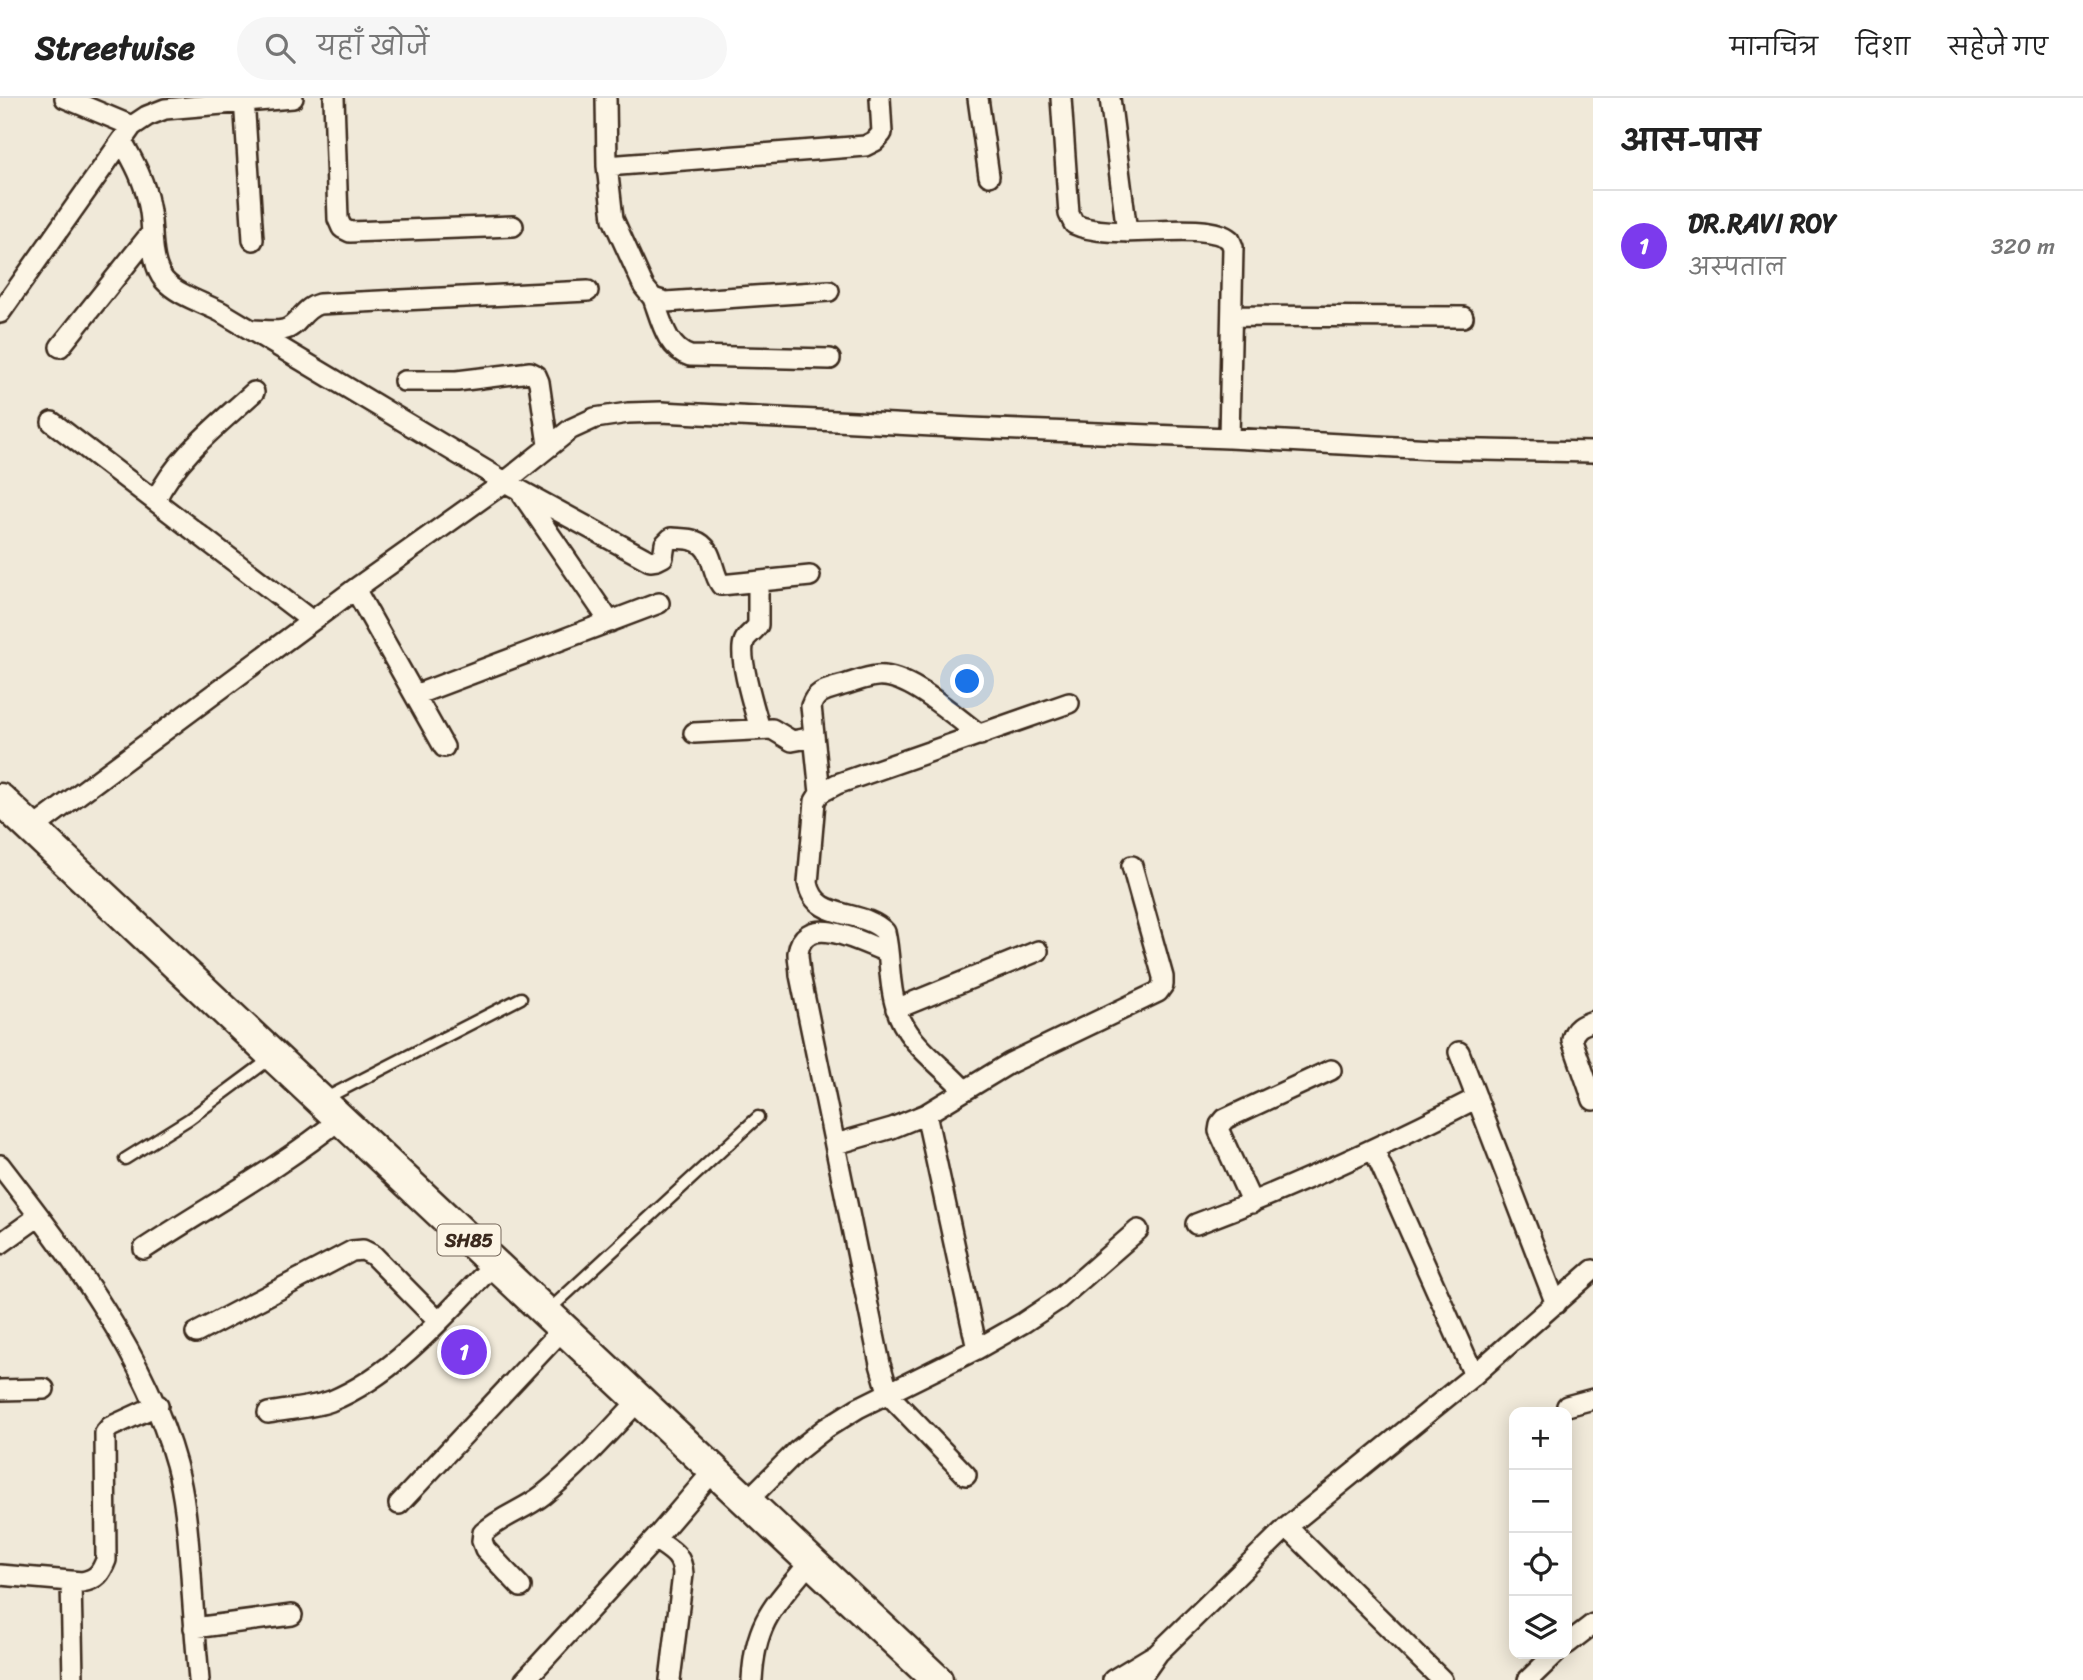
<!DOCTYPE html>
<html lang="hi">
<head>
<meta charset="utf-8">
<style>
	body { margin:0; font-family:Sriracha,"Playpen Sans Deva",sans-serif; background:#f6f6f6; color:#222 }
	.controls { position:absolute; right:21px; bottom:21px; display:grid; overflow:hidden; border-radius:14px; box-shadow:0 4px 18px #0003 }
	.controls button { width:63px; height:63px; display:grid; place-items:center; padding:0; border:0; border-bottom:2px solid #e0e0e0; background:#fff; color:#222; font:35px sans-serif }
	.you { position:absolute; left:968px; top:584px; width:24px; height:24px; margin:-18px; border:5px solid #fff; border-radius:50%; background:#1a73e8; box-shadow:0 0 0 10px #1a73e833 }
	.badge { display:grid; place-items:center; width:46px; height:46px; border-radius:50%; background:#7c3aed; color:#fff; font-size:23px; font-weight:700 }
	.pin { position:absolute; translate:-50% -50%; border:4px solid #fff; box-shadow:0 2px 7px #0006 }
	.list { margin:0; padding:0; list-style:none }
	h2 { display:flex; justify-content:space-between; align-items:center; height:91px; margin:0; padding:0 28px; font-size:30px }
	h2 small { font-size:23px; font-weight:400; color:#767676 }
	.list li { display:grid; grid-template-columns:46px 1fr auto; gap:21px; align-items:center; box-sizing:border-box; height:112px; padding:0 28px; border-top:2px solid #e0e0e0 }
	.list b { display:block; font-size:26px; white-space:nowrap }
	.list p { margin:0; font-size:23px; white-space:nowrap; color:#767676 }
	.list em { font-size:23px; font-style:normal; color:#767676 }
	.icon { flex:none; width:38px; height:38px; fill:none; stroke:currentColor; stroke-width:2; stroke-linecap:round; stroke-linejoin:round }
	.map { position:relative; flex:none; width:1593px; height:1582px; overflow:hidden }
	header { display:flex; align-items:center; gap:42px; box-sizing:border-box; height:98px; padding:0 35px; background:#fff; border-bottom:2px solid #e0e0e0 }
	header strong { font-size:33px }
	nav { display:flex; gap:38px; margin-inline-start:auto; font-size:24px }
	.search { width:490px; height:63px; background:#f6f6f6; display:flex; align-items:center; gap:18px; box-sizing:border-box; padding:0 24px; border-radius:38px; color:#767676; font-size:26px }
	main { display:flex }
	aside { flex:1; background:#fff }
	.map>svg:first-child { display:block }
</style>
</head>
<body>
<header>
<strong>Streetwise</strong>
<div class="search"><svg class="icon" aria-label="search" viewBox="0 0 24 24"><circle cx="10" cy="10" r="6"/><path d="M15 15l6 6"/></svg>यहाँ खोजें</div>
<nav><a>मानचित्र</a><a>दिशा</a><a>सहेजे गए</a></nav>
</header>
<main>
<div class="map">
<svg width="1593" height="1582" viewBox="0 0 1593 1582">
	<rect width="100%" height="100%" fill="#f0e9d9"/>
	<filter id="ink" filterUnits="userSpaceOnUse"><feTurbulence type="fractalNoise" baseFrequency=".0143" numOctaves="2"/><feDisplacementMap in="SourceGraphic" scale="14" xChannelSelector="R" yChannelSelector="G"/><feConvolveMatrix kernelMatrix="1 2 1 2 8 2 1 2 1" color-interpolation-filters="sRGB"/></filter>
	<g filter="url(#ink)">
		<g fill="none" stroke-linecap="round" stroke-linejoin="round">
			<g stroke="#3b2a1e" stroke-width="15">
				<path id="lane" d="M 324,1001 L 521,900
					M 125,1061 L 189,1021 L 270,961
					M 549,1212 L 758,1019"/>
			</g>
			<g stroke="#3b2a1e" stroke-width="24">
				<path id="street" d="M 65,0 L 132,28
					M 244,0 L 253,142
					M 334,0 L 338,121 L 342,130 L 350,134 L 513,128
					M 606,0 L 607,68 L 613,121 L 644,189 L 653,200 L 666,204 L 829,193
					M 978,0 L 989,78
					M 1061,0 L 1069,116 L 1074,126 C 1113,145 1204,120 1230,142 L 1233,149 L 1229,340
					M 1110,0 L 1127,134
					M 122,43 C 134,64 145,84 149,108 C 154,130 149,164 164,182 C 177,197 204,205 221,214 L 505,384 L 650,463 L 657,462 L 663,459 L 665,446 L 671,440 C 679,441 688,440 695,443 C 714,449 711,474 721,487 L 810,478
					M 607,68 L 865,48 L 875,43 L 882,35 L 880,0
					M 653,200 C 661,221 666,250 690,258 L 830,261
					M 0,215 L 132,28 L 147,18 L 165,11 L 293,0
					M 1232,218 L 1463,219
					M 254,232 C 263,232 274,234 283,232 C 299,229 301,211 319,206 L 588,193
					M 60,249 L 152,134
					M 404,283 L 457,283 L 530,274 L 536,277 L 539,284 L 548,347
					M 52,324 L 312,523
					M 522,396 L 610,524
					M 155,403 C 178,357 217,328 254,294
					M 758,484 L 758,527 C 754,534 746,537 744,544 C 738,560 755,613 760,631
					M 355,491 L 444,649
					M 415,597 L 659,505
					M 694,635 L 772,631 L 792,643 L 814,639
					M 820,695 L 811,608 C 816,593 827,592 840,588 C 852,585 865,579 877,578 C 909,575 955,619 980,637
					M 32,731 L 355,491 L 505,384 L 571,331 L 595,320 L 628,315 L 661,314 L 971,330 L 1229,340 L 1433,351 L 1593,354
					M 887,854 C 864,846 804,811 798,855 C 798,862 800,870 800,877 L 880,1266 L 889,1297 L 966,1377
					M 896,911 L 1038,853
					M 1593,923 C 1582,927 1574,930 1572,942 L 1593,1002
					M 1459,954 L 1556,1206
					M 964,992 C 941,966 906,945 896,909 C 888,885 891,859 885,834 C 863,810 815,824 808,785 L 815,703 L 820,695 L 837,686 L 1069,605
					M 926,1016 L 977,1251
					M 836,1046 L 892,1030 L 926,1016 L 1010,965 L 1158,894 L 1163,887 L 1163,879 L 1132,768
					M 1374,1052 L 1474,1277
					M 0,1067 C 70,1158 145,1254 176,1366 C 186,1402 188,1440 191,1476 C 193,1512 196,1547 199,1582
					M 1252,1105 L 1219,1033 L 1220,1027 L 1225,1021 L 1331,972
					M 1196,1126 C 1292,1090 1385,1047 1477,1000
					M 0,1146 L 39,1118
					M 144,1151 C 209,1108 280,1070 340,1021
					M 196,1235 L 352,1153 L 363,1152 L 373,1157 L 438,1223
					M 0,1292 L 44,1291
					M 1567,1308 L 1593,1301
					M 268,1315 C 288,1311 312,1310 331,1303 C 395,1277 448,1214 494,1166
					M 747,1403 L 797,1353 L 826,1330 L 858,1310 L 977,1251 L 1023,1225 L 1059,1201 L 1138,1132
					M 399,1406 L 563,1231
					M 1287,1429 L 1442,1582
					M 655,1441 C 670,1452 682,1456 683,1476 L 670,1582
					M 0,1477 L 82,1484 C 97,1481 101,1475 106,1462 L 105,1335 L 110,1329 L 158,1307
					M 71,1483 L 73,1582
					M 521,1489 L 485,1451 L 482,1443 L 483,1435 C 501,1418 524,1412 543,1397 C 578,1369 608,1335 639,1302
					M 194,1530 L 292,1517
					M 1567,1546 L 1593,1526
					M 525,1582 L 655,1441 L 714,1372
					M 752,1582 C 755,1522 775,1507 811,1463
					M 1113,1582 L 1151,1559
					M 1139,1582 L 1158,1555 L 1287,1429 L 1474,1277 L 1593,1172
					M 1528,1582 L 1555,1556"/>
			</g>
			<g stroke="#3b2a1e" stroke-width="35">
				<path id="primary" d="M 0,701 L 937,1582"/>
			</g>
			<use href="#lane" stroke="#fcf5e5" stroke-width="10"/>
			<use href="#street" stroke="#fcf5e5" stroke-width="19"/>
			<use href="#primary" stroke="#fcf5e5" stroke-width="30"/>
		</g>
	</g>
	<g text-anchor="middle" stroke-width="6" stroke-linejoin="round" paint-order="stroke">
		<rect fill="#fcf5e5" stroke="#75675a" stroke-width="2" x="437.5" y="1126.5" width="63" height="31" rx="5"/>
		<g font-size="19" font-weight="bold" fill="#3b2a1e">
			<text x="469" y="1149">SH85</text>
		</g>
	</g>
</svg>
<div class="controls">
<button>+</button>
<button>−</button>
<button><svg class="icon" aria-label="locate" viewBox="0 0 24 24"><circle cx="12" cy="12" r="6"/><path d="M12 2v4M12 18v4M2 12h4M18 12h4"/></svg></button>
<button><svg class="icon" aria-label="layers" viewBox="0 0 24 24"><path d="M12 4l9 5-9 5-9-5zM3 14l9 5 9-5"/></svg></button>
</div>
<div class="you"></div>
<div class="pin badge" style="left:464px;top:1254px">1</div>
</div>
<aside>
<h2>आस-पास<small></small></h2>
<ul class="list">
<li><span class="badge">1</span><div><b>DR.RAVI ROY</b><p>अस्पताल</p></div><em>320 m</em></li>
</ul>
</aside>
</main>
</body>
</html>
